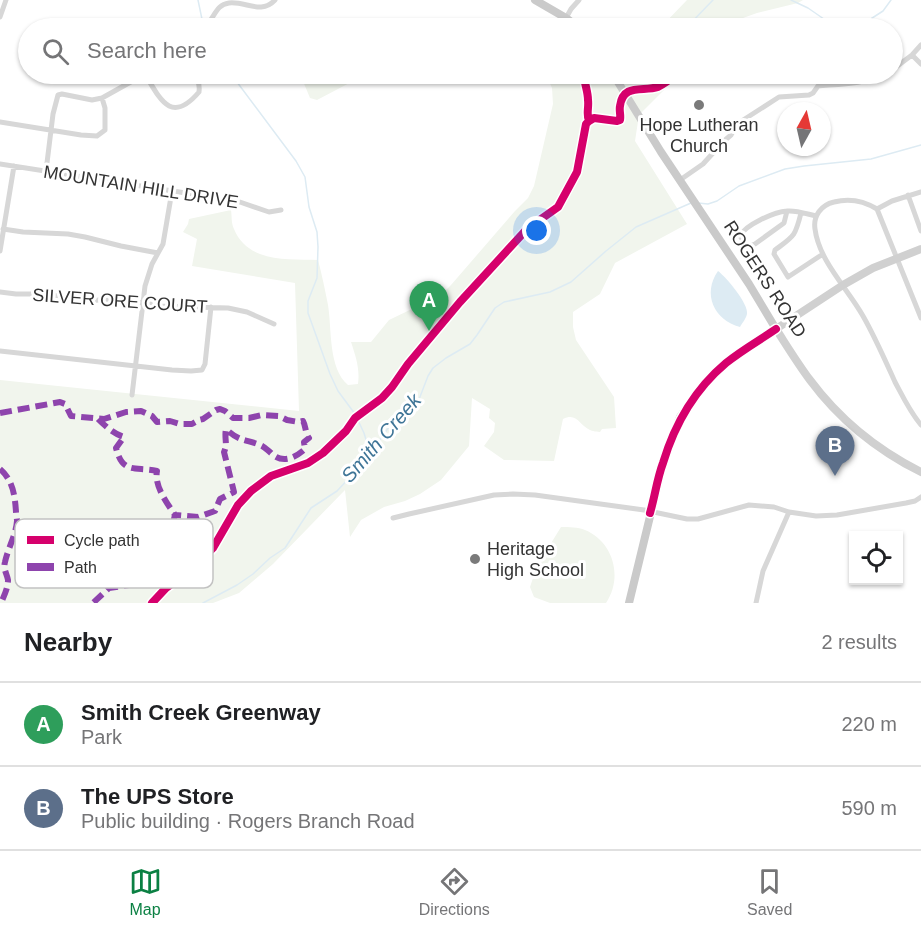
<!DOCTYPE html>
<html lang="en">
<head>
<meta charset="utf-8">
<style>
	body { margin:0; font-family:Arial,sans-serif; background:#f2f2f2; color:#202124 }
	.controls { position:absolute; right:18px; bottom:18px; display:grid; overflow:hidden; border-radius:0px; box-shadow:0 2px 4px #0004 }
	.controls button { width:54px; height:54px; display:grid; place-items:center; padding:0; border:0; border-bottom:2px solid #e0e0e0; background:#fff; color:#202124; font:30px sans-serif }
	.compass { position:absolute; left:777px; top:102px; width:54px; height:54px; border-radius:50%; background:#fff; box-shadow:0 2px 4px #0004; rotate:8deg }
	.you { position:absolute; left:537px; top:231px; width:21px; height:21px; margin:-15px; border:4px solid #fff; border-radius:50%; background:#1a73e8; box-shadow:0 0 0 9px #1a73e833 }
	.badge { display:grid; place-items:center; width:39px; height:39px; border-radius:50%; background:#0b8043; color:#fff; font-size:20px; font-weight:700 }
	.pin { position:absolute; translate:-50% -50px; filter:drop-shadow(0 2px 3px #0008) }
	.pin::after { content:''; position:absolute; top:32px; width:21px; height:18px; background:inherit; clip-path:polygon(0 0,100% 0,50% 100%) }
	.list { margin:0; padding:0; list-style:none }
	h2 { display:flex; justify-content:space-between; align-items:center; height:78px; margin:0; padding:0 24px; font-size:26px }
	h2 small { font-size:20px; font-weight:400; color:#757577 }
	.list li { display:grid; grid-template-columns:39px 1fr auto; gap:18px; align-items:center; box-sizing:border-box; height:84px; padding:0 24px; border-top:2px solid #e0e0e0 }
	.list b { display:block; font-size:22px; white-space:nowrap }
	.list p { margin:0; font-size:20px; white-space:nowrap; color:#757577 }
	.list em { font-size:20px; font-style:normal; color:#757577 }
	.icon { flex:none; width:33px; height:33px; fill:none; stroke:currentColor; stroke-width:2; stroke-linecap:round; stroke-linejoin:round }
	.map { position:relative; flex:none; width:921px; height:603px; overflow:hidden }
	.search { position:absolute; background:#fff; box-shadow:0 2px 4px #0004; left:18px; right:18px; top:18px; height:66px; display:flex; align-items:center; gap:15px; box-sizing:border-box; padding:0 21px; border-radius:33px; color:#757577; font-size:22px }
	.sheet { height:246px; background:#fff }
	nav { display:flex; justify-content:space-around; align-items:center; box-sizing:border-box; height:84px; border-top:2px solid #e0e0e0; background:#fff; font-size:16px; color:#757577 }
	nav a { display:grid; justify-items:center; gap:3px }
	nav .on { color:#0b8043 }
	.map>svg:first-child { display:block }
</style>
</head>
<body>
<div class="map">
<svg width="921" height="603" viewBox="0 0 921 603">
	<rect width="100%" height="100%" fill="#fff"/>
	<path fill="#f1f5ed" d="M 687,0 L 803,0 L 798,3 L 757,13 L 743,18 L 733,28 L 660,28 Z
		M 300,74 L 354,74 L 357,79 L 317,100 L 310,98 Z
		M 548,74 L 602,74 L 609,83 L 618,74 L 683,74 L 670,84 L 639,115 L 635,141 L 687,224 L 615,263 L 600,294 L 573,312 L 573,327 L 576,340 L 614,397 L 616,428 L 602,429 L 600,432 C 599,432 591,431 590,430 C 579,425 577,412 563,419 L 554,461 L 504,460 L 484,446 L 494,432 L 495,423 L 489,418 L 490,409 L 472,398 L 469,446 L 441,480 L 420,494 L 405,501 L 384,507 L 361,520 L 350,537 L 345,490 L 273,564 L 239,593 L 213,603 L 0,603 L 0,380 L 299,411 L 295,283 L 192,266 L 197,239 L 183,232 L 188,224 L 189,219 L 231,210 C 232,216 231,223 234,229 C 248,263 288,259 318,260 C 322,275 325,290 328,305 C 332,329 328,368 348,385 L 358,384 C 360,369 356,357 351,342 L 371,342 L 389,320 L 441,295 L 451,285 L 515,211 L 528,198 L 534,186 L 553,104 L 552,88 L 548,79 Z
		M 561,527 C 569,527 578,527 585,530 C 614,542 623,578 606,603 L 550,603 L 534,597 L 530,587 L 537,566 Z"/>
	<path fill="#ddebf3" d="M 718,271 C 726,277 749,304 747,314 C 746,319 742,323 740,327 C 714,320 702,294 718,271 Z"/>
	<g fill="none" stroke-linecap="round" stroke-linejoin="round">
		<path stroke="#ddebf3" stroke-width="1.5" d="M 198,0 L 203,24
			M 791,0 L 808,8 L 834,26 L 841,27 L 856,26 L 866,22 L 883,11 L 891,0
			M 686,28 L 713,0
			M 231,74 L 296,161 L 305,177 L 309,207 L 317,232 L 318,247 L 317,278 L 308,301 L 308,313 L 330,374 L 338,391 L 355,414 L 364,433 L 370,453
			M 698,203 L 708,204 L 717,201 L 739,186 L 785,169 L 804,166 L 871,159 L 921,145
			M 203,603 L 237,585 L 253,574 L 270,558 L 285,548 L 311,508 L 337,491 L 352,475 L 370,454 L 391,424 L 411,409 L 418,402 L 428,376 L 433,368 L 446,358 L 470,344 L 477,335 L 495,308 L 504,302 L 550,292 L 571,282 L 606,251 L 636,227 L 691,203"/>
		<path stroke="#d7d7d7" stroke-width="5" d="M 0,17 L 6,0
			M 566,18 L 571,9 L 579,0
			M 201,28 C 215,23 213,5 229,3 C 246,1 261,15 275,0
			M 912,55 L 921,64
			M 892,70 L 912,55 L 921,45
			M 0,122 L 81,135 L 97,136 L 105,130 L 105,108 L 102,98
			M 0,164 L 237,201 L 269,212 L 281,210
			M 46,171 L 53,114 L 58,95 L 62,94 L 92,100 L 102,98 L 145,74 C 160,99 171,125 199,92 C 200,83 198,80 191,74
			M 680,180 L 703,164 L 724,141 L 731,135 L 737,124 L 779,97 L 809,95 L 813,93 L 818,86 C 841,84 864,84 885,74
			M 908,195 L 921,231
			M 877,209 L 892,201 L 921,192
			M 787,211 L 784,223 L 755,244 L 747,247 L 740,236 C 745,225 774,212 787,211 C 796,210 807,214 816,216
			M 801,213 C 795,237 794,236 775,250 L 774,254 L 788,277 L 823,254
			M 3,229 L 23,232 L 68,234 L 85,237 L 121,246 L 158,253
			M 0,251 L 14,166
			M 0,292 L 16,294 L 49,294 L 82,301 L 118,299 L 162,306 L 228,308 L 247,312 L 274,324
			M 921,318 L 877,209 C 864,201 849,198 834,202 C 821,205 813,216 815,229 C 819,261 848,289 863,316 C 875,337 885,360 895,382 C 903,397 910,412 921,425
			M 0,351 L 172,370 L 191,371 L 202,370 L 205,364 L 211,307
			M 132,395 L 145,286 L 152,264 L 163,244 L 172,191
			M 393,518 L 409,514 L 494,495 L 513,494 L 535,495 L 644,510 L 687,519 L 698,519 L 749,505 L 774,507 L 789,512 L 816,516 L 837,515 L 906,503 L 915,501 L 921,497
			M 756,603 L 763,571 L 789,512"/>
		<path stroke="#d0d0d0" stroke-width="8" d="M 921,249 L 873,268 L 843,285 L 776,329 C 787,346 798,364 810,380 C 839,419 877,450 921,472"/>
		<path stroke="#cacaca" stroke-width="8" d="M 535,0 L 566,18 L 579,28
			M 613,74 L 661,152 L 749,284 L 776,329 L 750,346 L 721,367 L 699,390 L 680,417 L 663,463 L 629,603"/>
		<path stroke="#8e44ad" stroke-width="6" stroke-dasharray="12 6" stroke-linecap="butt" d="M 0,413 L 60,402 L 65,404 L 71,416 L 104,419 L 126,412 L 141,411 L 152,416 L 157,422 L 170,421 L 180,424 L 192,424 L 199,420 L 203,419 L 216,410 L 220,409 L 225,411 L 233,418 L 249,418 L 262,415 L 279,416 L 287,420 L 299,422 L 303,421 C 306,426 305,433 309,438 L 304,442 L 305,449 C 295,458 282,464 271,453 C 267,450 265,447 260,445 C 245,439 240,442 226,429 C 224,438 228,444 224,452 L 234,492 L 220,499 L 215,511 L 198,517 L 175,515 L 165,555 L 156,571 L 136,584 L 109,588 L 93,603
			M 98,419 C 105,426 114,434 124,437 L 116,448 C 123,475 135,466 157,471 C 154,486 167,503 175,515
			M 0,469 C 13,480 15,496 16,512 C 16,515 17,518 17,521 C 16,535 8,548 5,562 C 3,569 7,574 8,580 C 8,588 4,596 1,603"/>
		<g stroke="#fff" stroke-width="11">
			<path id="cycleway" d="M 589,121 L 594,118 L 617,121 L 620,120 C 621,115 619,111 620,106 C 623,83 643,92 658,87 C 664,84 672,78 677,74
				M 650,513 C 655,496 657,479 663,463 C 675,423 694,390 726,363 C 742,350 760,340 776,329
				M 152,603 L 166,588 L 193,568 L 213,548 L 238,505 L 251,491 L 271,476 L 308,463 L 323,453 L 346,431 L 355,418 L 382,398 L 392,387 L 408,364 L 460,302 L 527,229 L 558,207 L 577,172 L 586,124 L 589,121 C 586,114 589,108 588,100 C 588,91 584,83 584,74"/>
		</g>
		<use href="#cycleway" stroke="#d6006c" stroke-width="8"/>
	</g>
	<g fill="#7a7a7a" stroke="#fff" stroke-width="2">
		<circle cx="699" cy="105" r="6"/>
		<circle cx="475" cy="559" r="6"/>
	</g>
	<g text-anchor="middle" stroke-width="6" stroke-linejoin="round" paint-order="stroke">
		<g font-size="18" fill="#333" stroke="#fff">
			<text x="699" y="131">Hope Lutheran<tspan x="699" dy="21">Church</tspan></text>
			<text x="487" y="555" text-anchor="start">Heritage<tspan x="487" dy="21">High School</tspan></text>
		</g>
		<g font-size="18" fill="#333" stroke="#fff">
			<text transform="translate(141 187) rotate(9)" y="6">MOUNTAIN HILL DRIVE</text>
			<text transform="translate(765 279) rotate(57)" y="6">ROGERS ROAD</text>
			<text transform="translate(120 301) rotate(4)" y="6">SILVER ORE COURT</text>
		</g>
		<g font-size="20" font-style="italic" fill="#3f7597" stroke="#fff">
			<text transform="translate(381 438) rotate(-49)" y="7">Smith Creek</text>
		</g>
	</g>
	<rect x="15" y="519" width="198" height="69" rx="9" fill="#fff" stroke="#c2c2c2" stroke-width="1.5"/>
	<rect x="27" y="536" width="27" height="8" fill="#d6006c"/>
	<rect x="27" y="563" width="27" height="8" fill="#8e44ad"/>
	<g font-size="16" fill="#333">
		<text x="64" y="546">Cycle path</text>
		<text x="64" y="573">Path</text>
	</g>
</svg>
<div class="controls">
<button><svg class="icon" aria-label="locate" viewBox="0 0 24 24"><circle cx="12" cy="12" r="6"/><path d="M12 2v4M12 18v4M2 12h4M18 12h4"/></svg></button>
</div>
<svg class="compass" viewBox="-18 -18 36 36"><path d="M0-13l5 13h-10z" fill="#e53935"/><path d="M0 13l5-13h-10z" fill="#757577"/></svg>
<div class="you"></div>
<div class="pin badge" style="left:429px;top:331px;background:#2e9e5b">A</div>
<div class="pin badge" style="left:835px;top:476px;background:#5c6f8a">B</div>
<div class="search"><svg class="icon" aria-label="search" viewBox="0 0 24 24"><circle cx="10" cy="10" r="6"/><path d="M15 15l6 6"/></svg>Search here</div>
</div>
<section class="sheet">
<h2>Nearby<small>2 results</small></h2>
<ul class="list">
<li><span class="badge" style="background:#2e9e5b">A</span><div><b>Smith Creek Greenway</b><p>Park</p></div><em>220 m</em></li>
<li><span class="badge" style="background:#5c6f8a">B</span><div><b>The UPS Store</b><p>Public building · Rogers Branch Road</p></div><em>590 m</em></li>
</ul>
</section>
<nav>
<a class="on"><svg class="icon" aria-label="map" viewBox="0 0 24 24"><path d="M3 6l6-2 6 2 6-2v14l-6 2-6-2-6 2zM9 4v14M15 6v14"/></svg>Map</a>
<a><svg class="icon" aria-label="directions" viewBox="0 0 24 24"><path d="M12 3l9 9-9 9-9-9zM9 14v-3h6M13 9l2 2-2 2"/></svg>Directions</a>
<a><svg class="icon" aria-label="saved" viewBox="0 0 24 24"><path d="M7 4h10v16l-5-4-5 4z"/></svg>Saved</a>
</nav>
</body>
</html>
